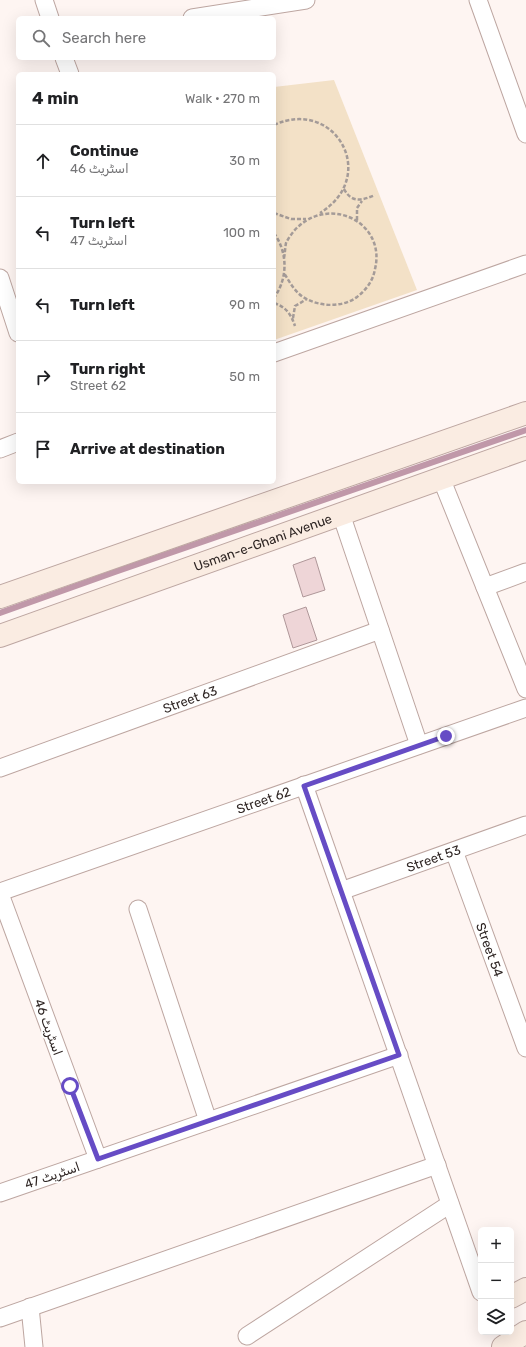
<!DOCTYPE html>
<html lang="en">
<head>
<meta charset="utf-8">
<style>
	body { margin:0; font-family:Rubik,Vazirmatn,sans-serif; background:#f6f6f6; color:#202124 }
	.controls { position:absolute; right:12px; bottom:12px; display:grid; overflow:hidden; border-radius:6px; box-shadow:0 4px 16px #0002 }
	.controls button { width:36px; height:36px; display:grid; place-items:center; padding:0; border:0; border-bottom:1px solid #e0e0e0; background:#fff; color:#202124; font:20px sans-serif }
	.stop { position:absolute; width:12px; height:12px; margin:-9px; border:3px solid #664cc5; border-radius:50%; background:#fff }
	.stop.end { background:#664cc5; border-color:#fff; box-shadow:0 1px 4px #0008 }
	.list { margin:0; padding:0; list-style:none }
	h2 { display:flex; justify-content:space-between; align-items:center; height:52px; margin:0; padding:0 16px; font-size:17px }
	h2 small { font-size:13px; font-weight:400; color:#757577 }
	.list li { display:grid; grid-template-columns:26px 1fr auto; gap:12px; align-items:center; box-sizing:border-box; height:72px; padding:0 16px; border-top:1px solid #e0e0e0 }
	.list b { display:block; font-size:15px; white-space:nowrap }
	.list p { margin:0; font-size:13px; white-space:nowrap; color:#757577 }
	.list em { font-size:13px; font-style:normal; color:#757577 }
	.icon { flex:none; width:22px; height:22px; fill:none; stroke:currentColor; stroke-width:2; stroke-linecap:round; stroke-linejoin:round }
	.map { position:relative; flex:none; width:526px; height:1347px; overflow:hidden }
	.search { position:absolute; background:#fff; box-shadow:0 4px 16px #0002; left:16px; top:16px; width:260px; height:44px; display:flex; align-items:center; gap:10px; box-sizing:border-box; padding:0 14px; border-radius:6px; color:#757577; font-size:15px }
	.panel { position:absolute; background:#fff; box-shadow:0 4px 16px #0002; left:16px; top:72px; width:260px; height:412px; border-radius:6px }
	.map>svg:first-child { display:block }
</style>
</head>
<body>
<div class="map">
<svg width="526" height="1347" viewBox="0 0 526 1347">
	<rect width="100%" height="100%" fill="#fef5f2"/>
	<path fill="#f3e1c7" d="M 334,80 L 417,290 L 274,340 L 274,87 Z"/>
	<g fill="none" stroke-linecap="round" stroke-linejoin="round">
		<path stroke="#c098a9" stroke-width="6" d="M 0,613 L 115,572 L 526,430"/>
	</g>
	<path fill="#eed5d7" stroke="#af9799" d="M 315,557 L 325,590 L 303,597 L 293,565 Z
		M 306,607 L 317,640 L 293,648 L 283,615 Z"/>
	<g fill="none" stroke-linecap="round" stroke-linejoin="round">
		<g stroke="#bda6a1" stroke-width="19">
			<g id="street">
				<path d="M 44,0 L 50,18"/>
				<path d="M 478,0 L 526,134"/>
				<path d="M 192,18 L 306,0"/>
				<path d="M 64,58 L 70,74"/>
				<path d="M 0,278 L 18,333"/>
				<path d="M 274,353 L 526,264"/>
				<path d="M 0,449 L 18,442"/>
				<path d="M 441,478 L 526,689"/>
				<path d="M 341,514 L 419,745"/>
				<path d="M 485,587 L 526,572"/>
				<path id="s1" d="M 0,768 L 380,630"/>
				<path d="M 304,785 L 481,1292"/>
				<path id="s2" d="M 454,851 L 526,1048"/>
				<path id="s3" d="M 341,891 L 526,825"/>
				<path id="s4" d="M 0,892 L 526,708"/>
				<path d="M 0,894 L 98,1159"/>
				<path d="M 138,909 L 208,1121"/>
				<path d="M 0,1193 L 399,1055"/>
				<path d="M 30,1307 L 34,1347"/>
				<path d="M 0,1318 L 437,1165"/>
				<path d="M 247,1336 L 450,1204"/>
			</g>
		</g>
		<g stroke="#bda6a1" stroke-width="24">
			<g id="secondary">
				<path d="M 0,597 L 526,413"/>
				<path id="s5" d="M 0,636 L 526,448"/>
				<path d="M 511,1297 L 526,1289"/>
				<path d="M 503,1347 L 526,1332"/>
			</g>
		</g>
		<path stroke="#a49b98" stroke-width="2.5" stroke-dasharray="4 2" stroke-linecap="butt" d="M 274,125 C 335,97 380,176 320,213
			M 344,189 C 352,204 363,200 375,195
			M 274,213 L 291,219 L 306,219
			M 357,220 L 357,208 L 362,201
			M 274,233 C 288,253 288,278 274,298
			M 284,258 C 285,253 285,248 286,243 C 289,237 294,230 299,226 C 333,196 386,224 375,269 C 373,281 366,290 357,297 C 342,308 319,307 303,297 C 294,291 289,281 284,273
			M 274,303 C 286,307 291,314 295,326
			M 293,318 L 295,306 L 307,299"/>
		<use href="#street" stroke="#fff" stroke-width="17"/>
		<use href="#secondary" stroke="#faece2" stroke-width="22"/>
	</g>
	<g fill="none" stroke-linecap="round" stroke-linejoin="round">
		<path stroke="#664cc5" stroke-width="5" d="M 70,1086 L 98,1159 L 399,1055 L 304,786 L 446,736"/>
	</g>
	<g text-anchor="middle" stroke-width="3.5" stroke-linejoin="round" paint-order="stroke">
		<g font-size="13" fill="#2f2624" stroke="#fff">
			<text dy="5" stroke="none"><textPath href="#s5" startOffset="279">Usman-e-Ghani Avenue</textPath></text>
			<text dy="5" stroke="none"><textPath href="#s1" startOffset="202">Street 63</textPath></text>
			<text dy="5" stroke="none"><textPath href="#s4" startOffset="279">Street 62</textPath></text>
			<text dy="5" stroke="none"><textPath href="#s3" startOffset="98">Street 53</textPath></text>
			<text dy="5" stroke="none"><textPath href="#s2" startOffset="105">Street 54</textPath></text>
			<text transform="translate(49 1027) rotate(70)" y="5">اسٹریٹ 46</text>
			<text transform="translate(52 1175) rotate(-19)" y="5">اسٹریٹ 47</text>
		</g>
	</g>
</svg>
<div class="controls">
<button>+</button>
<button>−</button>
<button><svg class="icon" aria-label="layers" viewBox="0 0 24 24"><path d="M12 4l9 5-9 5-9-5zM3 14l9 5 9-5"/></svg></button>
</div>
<div class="stop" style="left:70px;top:1086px"></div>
<div class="stop end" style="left:446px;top:736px"></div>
<div class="search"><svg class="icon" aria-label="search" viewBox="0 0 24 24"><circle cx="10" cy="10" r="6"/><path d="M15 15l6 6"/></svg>Search here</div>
<section class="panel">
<h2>4 min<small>Walk · 270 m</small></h2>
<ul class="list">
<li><svg class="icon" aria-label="ahead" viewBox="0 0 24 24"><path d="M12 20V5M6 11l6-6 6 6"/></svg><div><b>Continue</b><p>اسٹریٹ 46</p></div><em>30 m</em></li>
<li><svg class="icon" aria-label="left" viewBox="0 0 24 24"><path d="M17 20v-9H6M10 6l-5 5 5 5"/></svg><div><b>Turn left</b><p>اسٹریٹ 47</p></div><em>100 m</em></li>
<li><svg class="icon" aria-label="left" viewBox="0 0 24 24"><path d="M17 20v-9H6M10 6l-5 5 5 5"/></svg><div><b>Turn left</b></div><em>90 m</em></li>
<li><svg class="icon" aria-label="right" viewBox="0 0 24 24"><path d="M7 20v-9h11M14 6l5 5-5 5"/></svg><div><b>Turn right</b><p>Street 62</p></div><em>50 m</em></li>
<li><svg class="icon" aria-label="arrive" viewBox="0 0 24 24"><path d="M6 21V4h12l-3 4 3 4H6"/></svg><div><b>Arrive at destination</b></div></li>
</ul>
</section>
</div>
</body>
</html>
